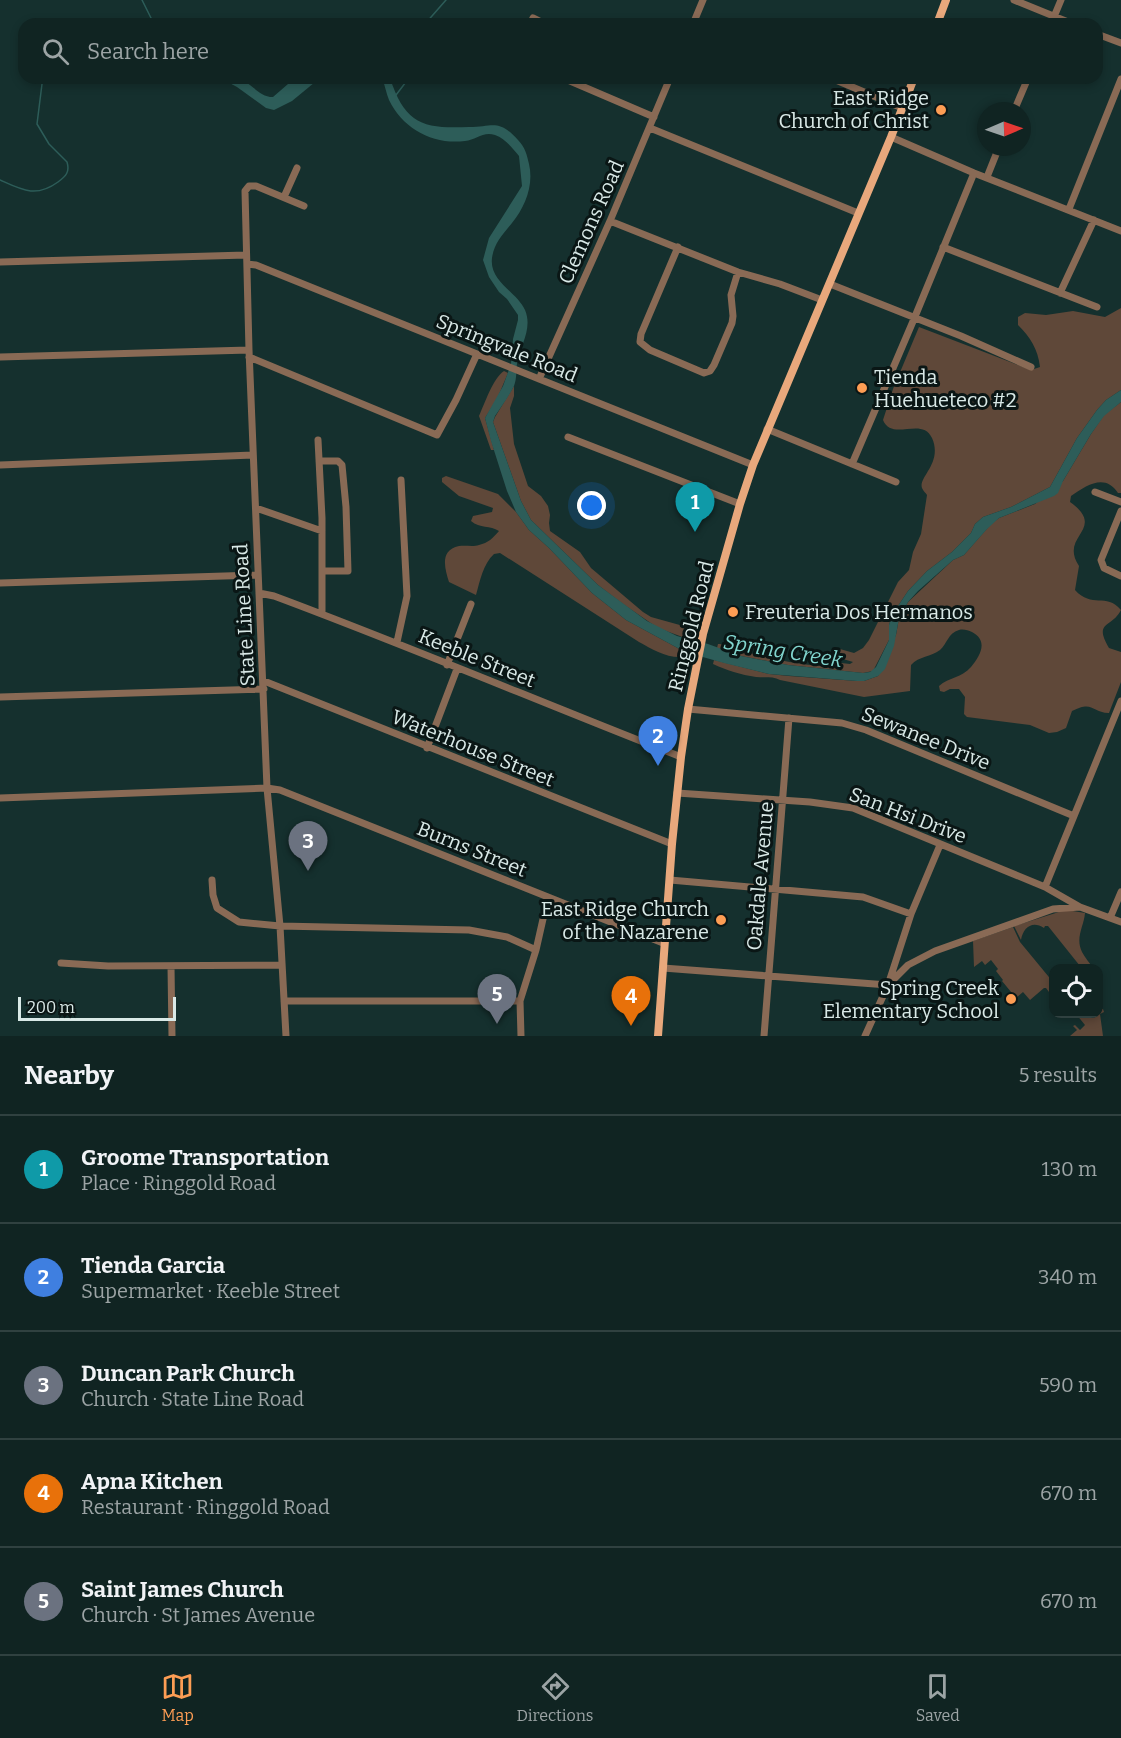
<!DOCTYPE html>
<html lang="en">
<head>
<meta charset="utf-8">
<style>
	body { margin:0; font-family:Bitter,serif; background:#192c2a; color:#f1f3f6 }
	.controls { position:absolute; right:18px; bottom:18px; display:grid; overflow:hidden; border-radius:12px; box-shadow:0 3px 9px #0003 }
	.controls button { width:54px; height:54px; display:grid; place-items:center; padding:0; border:0; border-bottom:2px solid #304140; background:#102422; color:#f1f3f6; font:30px sans-serif }
	.compass { position:absolute; left:977px; top:102px; width:54px; height:54px; border-radius:50%; background:#102422; box-shadow:0 3px 9px #0003; rotate:88deg }
	.scale { position:absolute; left:18px; bottom:15px; width:158px; box-sizing:border-box; padding-left:6px; border:3px solid #d9e9e7; border-top:0; font-size:16px; line-height:21px; white-space:nowrap; color:#d9e9e7; -webkit-text-stroke:4px #0a1615; paint-order:stroke }
	.you { position:absolute; left:592px; top:506px; width:21px; height:21px; margin:-15px; border:4px solid #fff; border-radius:50%; background:#1a73e8; box-shadow:0 0 0 9px #1a73e833 }
	.badge { display:grid; place-items:center; width:39px; height:39px; border-radius:50%; background:#fd9d54; color:#fff; font-size:20px; font-weight:700 }
	.pin { position:absolute; translate:-50% -50px; filter:drop-shadow(0 2px 3px #0008) }
	.pin::after { content:''; position:absolute; top:32px; width:21px; height:18px; background:inherit; clip-path:polygon(0 0,100% 0,50% 100%) }
	.list { margin:0; padding:0; list-style:none }
	h2 { display:flex; justify-content:space-between; align-items:center; height:78px; margin:0; padding:0 24px; font-size:26px }
	h2 small { font-size:20px; font-weight:400; color:#9ca4a5 }
	.list li { display:grid; grid-template-columns:39px 1fr auto; gap:18px; align-items:center; box-sizing:border-box; height:108px; padding:0 24px; border-top:2px solid #304140 }
	.list b { display:block; font-size:22px; white-space:nowrap }
	.list p { margin:0; font-size:20px; white-space:nowrap; color:#9ca4a5 }
	.list em { font-size:20px; font-style:normal; color:#9ca4a5 }
	.icon { flex:none; width:33px; height:33px; fill:none; stroke:currentColor; stroke-width:2; stroke-linecap:round; stroke-linejoin:round }
	.map { position:relative; flex:none; width:1121px; height:1036px; overflow:hidden }
	.search { position:absolute; background:#102422; box-shadow:0 3px 9px #0003; left:18px; right:18px; top:18px; height:66px; display:flex; align-items:center; gap:15px; box-sizing:border-box; padding:0 21px; border-radius:18px; color:#9ca4a5; font-size:22px }
	.sheet { height:618px; background:#102422 }
	nav { display:flex; justify-content:space-around; align-items:center; box-sizing:border-box; height:84px; border-top:2px solid #304140; background:#102422; font-size:16px; color:#9ca4a5 }
	nav a { display:grid; justify-items:center; gap:3px }
	nav .on { color:#fd9d54 }
	.map>svg:first-child { display:block }
</style>
</head>
<body>
<div class="map">
<svg width="1121" height="1036" viewBox="0 0 1121 1036">
	<rect width="100%" height="100%" fill="#15302e"/>
	<path fill="#5f4839" d="M 1121,308 L 1121,390 L 1106,400 L 1097,410 L 1077,438 L 1050,487 L 1011,507 L 983,517 L 975,524 L 971,533 L 952,552 L 927,571 L 908,591 L 892,615 L 889,625 L 889,640 L 873,671 L 863,673 L 788,665 L 741,656 L 717,648 L 718,644 L 720,644 C 757,656 794,665 833,667 L 841,663 L 850,664 L 853,662 L 843,659 L 836,653 L 836,650 L 840,649 L 854,653 L 863,648 L 869,640 L 898,582 L 909,570 L 913,552 L 921,534 L 927,495 C 926,493 923,491 922,488 C 918,477 943,463 932,438 C 922,416 892,442 883,420 L 893,389 L 919,327 L 1031,370 L 1040,367 C 1038,349 1030,337 1018,325 L 1018,317 L 1025,313 L 1046,315 L 1073,311 L 1105,317 Z
		M 504,371 L 508,373 L 497,399 L 485,418 L 494,450 L 491,450 L 479,416 C 485,403 493,378 504,371 Z
		M 514,386 L 514,396 L 510,408 L 514,444 L 528,486 L 541,496 L 548,506 L 550,515 L 549,523 L 550,531 L 580,552 L 591,568 L 643,612 L 651,617 L 687,627 L 689,633 L 688,639 L 658,628 L 623,604 L 598,585 L 531,520 L 521,501 L 493,422 L 495,417 Z
		M 1121,402 L 1121,493 L 1118,493 C 1105,473 1087,485 1071,496 L 1070,502 C 1074,505 1078,508 1081,512 C 1096,532 1061,539 1079,566 L 1075,590 C 1092,609 1106,592 1121,610 C 1112,628 1093,621 1109,648 L 1121,652 L 1121,682 L 1109,713 C 1091,712 1093,700 1072,711 L 1066,728 L 1057,732 L 1049,733 L 1030,725 L 967,717 L 964,714 L 965,697 L 959,689 L 950,689 L 944,692 L 940,691 L 939,686 C 949,677 962,678 971,667 C 980,656 989,641 972,632 C 968,630 963,629 959,630 C 948,633 947,644 940,650 C 931,657 919,656 911,665 L 910,691 L 864,697 L 780,680 C 773,676 764,678 756,677 C 741,675 726,670 713,664 L 714,660 L 769,674 L 789,676 L 857,681 L 864,681 L 878,676 L 896,635 L 899,618 L 908,602 L 953,560 L 964,555 L 991,524 L 999,518 L 1035,504 L 1063,481 L 1091,434 L 1104,415 Z
		M 446,476 L 498,494 L 516,512 L 529,530 L 549,548 L 592,593 L 626,620 L 685,652 L 682,657 C 666,658 652,649 639,642 L 500,553 L 494,554 C 483,564 480,581 476,595 L 449,582 C 445,569 439,550 459,546 C 466,545 473,547 479,545 C 488,543 493,538 499,531 C 490,525 480,529 471,521 L 473,516 L 492,512 L 493,508 L 459,496 L 442,482 L 442,478 Z
		M 1062,911 L 1073,911 L 1085,913 C 1084,926 1075,938 1082,952 C 1085,958 1090,963 1093,968 L 1080,968 L 1080,966 L 1048,926 L 1045,926 L 1044,928 C 1032,920 1023,928 1021,940 L 1014,926 Z
		M 1013,927 L 1020,942 L 1053,982 L 1053,988 L 1049,992 L 1046,988 L 1044,988 L 1030,1000 L 1023,992 L 1016,998 L 1002,981 L 1003,980 L 996,971 L 998,969 L 991,960 L 985,965 L 982,961 L 974,967 L 973,941 Z
		M 1099,1009 L 1103,1009 L 1104,1012 L 1100,1014 L 1103,1036 L 1070,1036 L 1077,1030 L 1073,1026 L 1075,1025 L 1080,1030 L 1085,1025 L 1076,1014 L 1098,1014 Z"/>
	<path fill="#2d5d59" d="M 220,78 C 226,78 234,77 239,79 C 253,83 258,97 273,97 L 288,84 L 299,78 L 320,78 L 292,101 L 274,110 L 266,108 L 237,87 Z
		M 382,78 L 390,78 C 405,124 423,129 469,127 C 493,127 498,118 518,140 C 525,147 527,155 529,164 C 534,185 525,207 512,223 C 503,234 494,243 492,258 C 489,281 517,292 525,310 C 533,329 520,345 517,363 C 516,371 517,378 514,386 C 509,396 501,407 495,416 L 493,422 L 521,501 L 531,520 L 598,585 L 647,621 L 677,636 L 708,644 L 741,656 L 788,665 L 863,673 L 870,672 L 876,667 L 889,640 L 889,625 L 892,615 L 908,591 L 927,571 L 952,552 L 971,533 L 975,524 L 983,517 L 1011,507 L 1050,487 L 1077,438 L 1097,410 L 1106,400 L 1121,390 L 1121,402 L 1104,416 L 1091,434 L 1063,481 L 1058,493 L 1054,496 L 999,518 L 987,529 L 964,555 L 953,560 L 918,591 L 908,602 L 899,618 L 894,646 L 885,669 L 878,676 L 864,681 L 857,681 L 769,674 L 724,663 L 685,652 L 626,620 L 592,593 L 549,548 L 529,530 L 516,512 L 507,491 L 491,441 L 485,418 L 503,386 L 511,364 L 513,339 L 518,320 L 518,315 L 507,299 L 499,292 L 489,277 L 483,260 L 489,238 L 522,186 L 519,156 C 513,149 505,138 495,135 C 483,131 476,140 465,141 C 433,145 403,129 389,100 C 386,93 385,85 382,78 Z"/>
	<g fill="none" stroke-linecap="round" stroke-linejoin="round">
		<path stroke="#2d5d59" stroke-width="1.5" d="M 142,0 L 154,24
			M 425,24 L 446,0
			M 160,78 C 172,82 209,84 220,78
			M 396,95 L 409,78
			M 0,180 C 22,190 36,198 58,182 C 66,176 70,172 67,162 L 49,144 L 37,124 L 42,84 L 50,78"/>
		<path stroke="#896a55" stroke-width="7" d="M 1014,0 L 1073,24
			M 530,24 L 533,18 L 545,24
			M 693,24 L 703,0
			M 1051,24 L 1061,0
			M 1097,34 L 1121,43
			M 563,78 L 654,117
			M 831,78 L 902,108
			M 1014,111 L 1028,78
			M 650,128 L 858,213
			M 891,137 L 974,173 L 1121,231
			M 987,177 L 999,147
			M 284,197 L 297,168
			M 1069,209 L 1121,79
			M 610,221 L 738,272 L 780,284 L 822,300
			M 678,247 L 641,334 L 640,342 L 650,350 L 704,373 L 710,371 L 714,365 L 732,323 L 733,316 L 731,295 L 738,272
			M 943,247 L 1097,307
			M 0,262 L 246,255
			M 247,264 L 256,265 L 753,465
			M 830,284 L 961,336 L 1031,367
			M 1060,293 L 1094,220
			M 0,357 L 249,350
			M 249,357 L 437,435 L 456,400 L 477,354
			M 539,379 L 610,221 L 670,78
			M 767,429 L 896,482
			M 568,437 L 740,504
			M 318,440 L 322,518 L 322,614
			M 319,461 L 338,461 L 342,465 L 346,507 L 348,571 L 323,571
			M 852,464 L 914,319 L 974,173
			M 0,465 L 253,455
			M 1095,492 L 1121,502
			M 256,508 L 322,531
			M 1121,511 L 1101,560 L 1104,568 L 1121,576
			M 0,583 L 258,575
			M 259,593 L 274,596 C 411,647 545,704 681,757
			M 397,642 L 407,596 L 401,480
			M 447,665 L 471,604
			M 264,681 L 672,844
			M 0,697 L 264,689
			M 688,709 L 842,723 L 866,730 L 1074,816
			M 427,748 L 457,669
			M 677,793 L 810,802 L 853,808 L 1045,887 L 1080,907
			M 0,798 L 267,788 L 280,790 L 663,943
			M 212,880 L 213,895 L 217,908 L 239,922 L 280,926 L 469,930 L 507,937 L 536,950
			M 670,880 L 863,897 L 911,914
			M 1045,887 L 1121,701
			M 1110,918 L 1121,892
			M 61,963 L 108,966 L 282,965
			M 171,966 L 172,1036
			M 663,968 L 888,985 L 911,914 L 940,845
			M 284,1001 L 520,1001
			M 286,1036 L 280,926 L 267,788 L 249,350 L 245,191 L 249,186 L 256,186 L 304,206
			M 521,1036 L 520,1001 L 536,950 L 548,897
			M 764,1036 L 789,718
			M 865,1036 L 888,985 L 908,965 L 935,951 L 1053,909 L 1080,907 L 1121,922"/>
		<path stroke="#e8a87c" stroke-width="8" d="M 937,24 L 946,0
			M 658,1036 L 672,844 L 681,757 L 688,709 L 703,634 L 740,504 L 753,465 L 891,137 L 914,78"/>
	</g>
	<g fill="#fd9d54" stroke="#0a1615" stroke-width="2">
		<circle cx="941" cy="110" r="6"/>
		<circle cx="862" cy="388" r="6"/>
		<circle cx="733" cy="612" r="6"/>
		<circle cx="721" cy="920" r="6"/>
		<circle cx="1011" cy="999" r="6"/>
	</g>
	<g text-anchor="middle" stroke-width="6" stroke-linejoin="round" paint-order="stroke">
		<g font-size="20" fill="#d9e9e7" stroke="#0a1615" text-anchor="end">
			<text x="929" y="105">East Ridge<tspan x="929" dy="23">Church of Christ</tspan></text>
			<text x="874" y="384" text-anchor="start">Tienda<tspan x="874" dy="23">Huehueteco #2</tspan></text>
			<text x="745" y="619" text-anchor="start">Freuteria Dos Hermanos</text>
			<text x="709" y="916">East Ridge Church<tspan x="709" dy="23">of the Nazarene</tspan></text>
			<text x="999" y="995">Spring Creek<tspan x="999" dy="23">Elementary School</tspan></text>
		</g>
		<g font-size="20" fill="#d9e9e7" stroke="#0a1615">
			<text transform="translate(591 222) rotate(-66)" y="7">Clemons Road</text>
			<text transform="translate(507 348) rotate(22)" y="7">Springvale Road</text>
			<text transform="translate(244 615) rotate(-93)" y="7">State Line Road</text>
			<text transform="translate(691 626) rotate(-76)" y="7">Ringgold Road</text>
			<text transform="translate(477 658) rotate(22)" y="7">Keeble Street</text>
			<text transform="translate(926 738) rotate(22)" y="7">Sewanee Drive</text>
			<text transform="translate(473 748) rotate(22)" y="7">Waterhouse Street</text>
			<text transform="translate(908 815) rotate(21)" y="7">San Hsi Drive</text>
			<text transform="translate(472 849) rotate(22)" y="7">Burns Street</text>
			<text transform="translate(760 876) rotate(-85)" y="7">Oakdale Avenue</text>
		</g>
		<g font-size="21" font-style="italic" fill="#81d5ce" stroke="#0a1615">
			<text transform="translate(783 651) rotate(9)" y="7">Spring Creek</text>
		</g>
	</g>
</svg>
<div class="controls">
<button><svg class="icon" aria-label="locate" viewBox="0 0 24 24"><circle cx="12" cy="12" r="6"/><path d="M12 2v4M12 18v4M2 12h4M18 12h4"/></svg></button>
</div>
<svg class="compass" viewBox="-18 -18 36 36"><path d="M0-13l5 13h-10z" fill="#e53935"/><path d="M0 13l5-13h-10z" fill="#9ca4a5"/></svg>
<div class="scale">200 m</div>
<div class="you"></div>
<div class="pin badge" style="left:695px;top:532px;background:#0f9aa8">1</div>
<div class="pin badge" style="left:658px;top:766px;background:#3f7fe0">2</div>
<div class="pin badge" style="left:308px;top:871px;background:#6b7280">3</div>
<div class="pin badge" style="left:631px;top:1026px;background:#e8710a">4</div>
<div class="pin badge" style="left:497px;top:1024px;background:#6b7280">5</div>
<div class="search"><svg class="icon" aria-label="search" viewBox="0 0 24 24"><circle cx="10" cy="10" r="6"/><path d="M15 15l6 6"/></svg>Search here</div>
</div>
<section class="sheet">
<h2>Nearby<small>5 results</small></h2>
<ul class="list">
<li><span class="badge" style="background:#0f9aa8">1</span><div><b>Groome Transportation</b><p>Place · Ringgold Road</p></div><em>130 m</em></li>
<li><span class="badge" style="background:#3f7fe0">2</span><div><b>Tienda Garcia</b><p>Supermarket · Keeble Street</p></div><em>340 m</em></li>
<li><span class="badge" style="background:#6b7280">3</span><div><b>Duncan Park Church</b><p>Church · State Line Road</p></div><em>590 m</em></li>
<li><span class="badge" style="background:#e8710a">4</span><div><b>Apna Kitchen</b><p>Restaurant · Ringgold Road</p></div><em>670 m</em></li>
<li><span class="badge" style="background:#6b7280">5</span><div><b>Saint James Church</b><p>Church · St James Avenue</p></div><em>670 m</em></li>
</ul>
</section>
<nav>
<a class="on"><svg class="icon" aria-label="map" viewBox="0 0 24 24"><path d="M3 6l6-2 6 2 6-2v14l-6 2-6-2-6 2zM9 4v14M15 6v14"/></svg>Map</a>
<a><svg class="icon" aria-label="directions" viewBox="0 0 24 24"><path d="M12 3l9 9-9 9-9-9zM9 14v-3h6M13 9l2 2-2 2"/></svg>Directions</a>
<a><svg class="icon" aria-label="saved" viewBox="0 0 24 24"><path d="M7 4h10v16l-5-4-5 4z"/></svg>Saved</a>
</nav>
</body>
</html>
